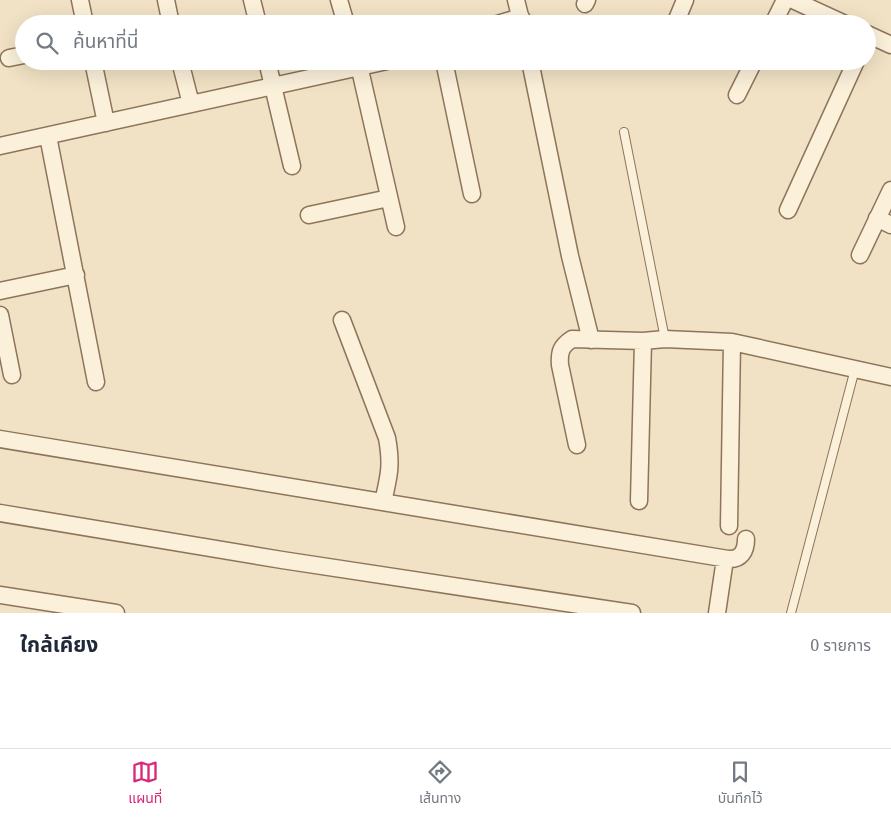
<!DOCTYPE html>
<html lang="th">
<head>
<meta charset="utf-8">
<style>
	body { margin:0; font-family:"Noto Serif","Noto Sans Thai",serif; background:#f6f6f7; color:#1f2937 }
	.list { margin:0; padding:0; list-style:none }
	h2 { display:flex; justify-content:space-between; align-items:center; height:65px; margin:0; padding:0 20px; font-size:21px }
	h2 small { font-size:16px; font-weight:400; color:#747a83 }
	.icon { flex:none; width:28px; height:28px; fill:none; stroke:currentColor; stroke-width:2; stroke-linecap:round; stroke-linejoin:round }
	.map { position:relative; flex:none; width:891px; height:613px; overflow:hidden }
	.search { position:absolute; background:#fff; box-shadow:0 5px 20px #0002; left:15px; right:15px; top:15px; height:55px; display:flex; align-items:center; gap:12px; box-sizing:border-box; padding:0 18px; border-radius:28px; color:#747a83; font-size:19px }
	.sheet { height:135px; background:#fff }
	nav { display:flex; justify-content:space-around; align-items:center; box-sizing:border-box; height:70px; border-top:1px solid #e0e1e3; background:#fff; font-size:14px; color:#747a83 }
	nav a { display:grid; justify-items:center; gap:2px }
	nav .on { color:#db2777 }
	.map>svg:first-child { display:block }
</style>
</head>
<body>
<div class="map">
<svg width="891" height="613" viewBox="0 0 891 613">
	<rect width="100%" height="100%" fill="#f1e2c5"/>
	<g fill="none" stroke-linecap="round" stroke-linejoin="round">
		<g stroke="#8e745a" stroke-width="10">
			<path id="service" d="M 624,132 L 665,339
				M 791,613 L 855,369"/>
		</g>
		<g stroke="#8e745a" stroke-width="19">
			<path id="minor" d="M 80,0 L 85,24
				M 166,0 L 171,24
				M 252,0 L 258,24
				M 339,0 L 346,24
				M 516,0 L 522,24
				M 793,0 L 845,24
				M 585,4 L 587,0
				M 497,24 L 521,17
				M 675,24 L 685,0
				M 773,24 L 785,0
				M 867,34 L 891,45
				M 9,58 L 24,55
				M 93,61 L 106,123
				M 180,61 L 191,104
				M 267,61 L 292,166
				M 358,61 L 396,227
				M 444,61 L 472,194
				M 530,61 L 570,256 L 591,340
				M 737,95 L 754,61
				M 48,136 L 96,382
				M 0,146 L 387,61
				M 788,210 L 856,61
				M 309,215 L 389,198
				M 877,218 L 891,225
				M 860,255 L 891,190
				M 0,291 L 76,275
				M 0,315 L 12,375
				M 342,320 L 387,438 C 392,465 389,476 383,502
				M 0,439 L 728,559 C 741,560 746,551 746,539
				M 577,445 L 560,365 C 559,352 561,346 572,339 L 643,341 L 665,339 L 732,342 L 891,377
				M 639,501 L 643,341
				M 0,513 L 282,560 L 632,613
				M 729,526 L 732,342
				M 0,595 L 116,613
				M 717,613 L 725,559"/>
		</g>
		<use href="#service" stroke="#fbf0da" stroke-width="8"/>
		<use href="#minor" stroke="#fbf0da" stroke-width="16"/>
	</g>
</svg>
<div class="search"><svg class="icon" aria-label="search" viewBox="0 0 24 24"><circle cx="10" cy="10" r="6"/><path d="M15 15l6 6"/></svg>ค้นหาที่นี่</div>
</div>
<section class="sheet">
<h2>ใกล้เคียง<small>0 รายการ</small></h2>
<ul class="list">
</ul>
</section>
<nav>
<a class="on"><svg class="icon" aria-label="map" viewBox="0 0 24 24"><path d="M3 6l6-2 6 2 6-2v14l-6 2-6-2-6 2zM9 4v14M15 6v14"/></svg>แผนที่</a>
<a><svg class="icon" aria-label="directions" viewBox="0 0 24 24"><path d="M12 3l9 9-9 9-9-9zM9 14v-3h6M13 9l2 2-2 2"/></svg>เส้นทาง</a>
<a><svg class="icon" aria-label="saved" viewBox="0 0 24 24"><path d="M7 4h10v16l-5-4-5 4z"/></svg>บันทึกไว้</a>
</nav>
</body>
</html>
